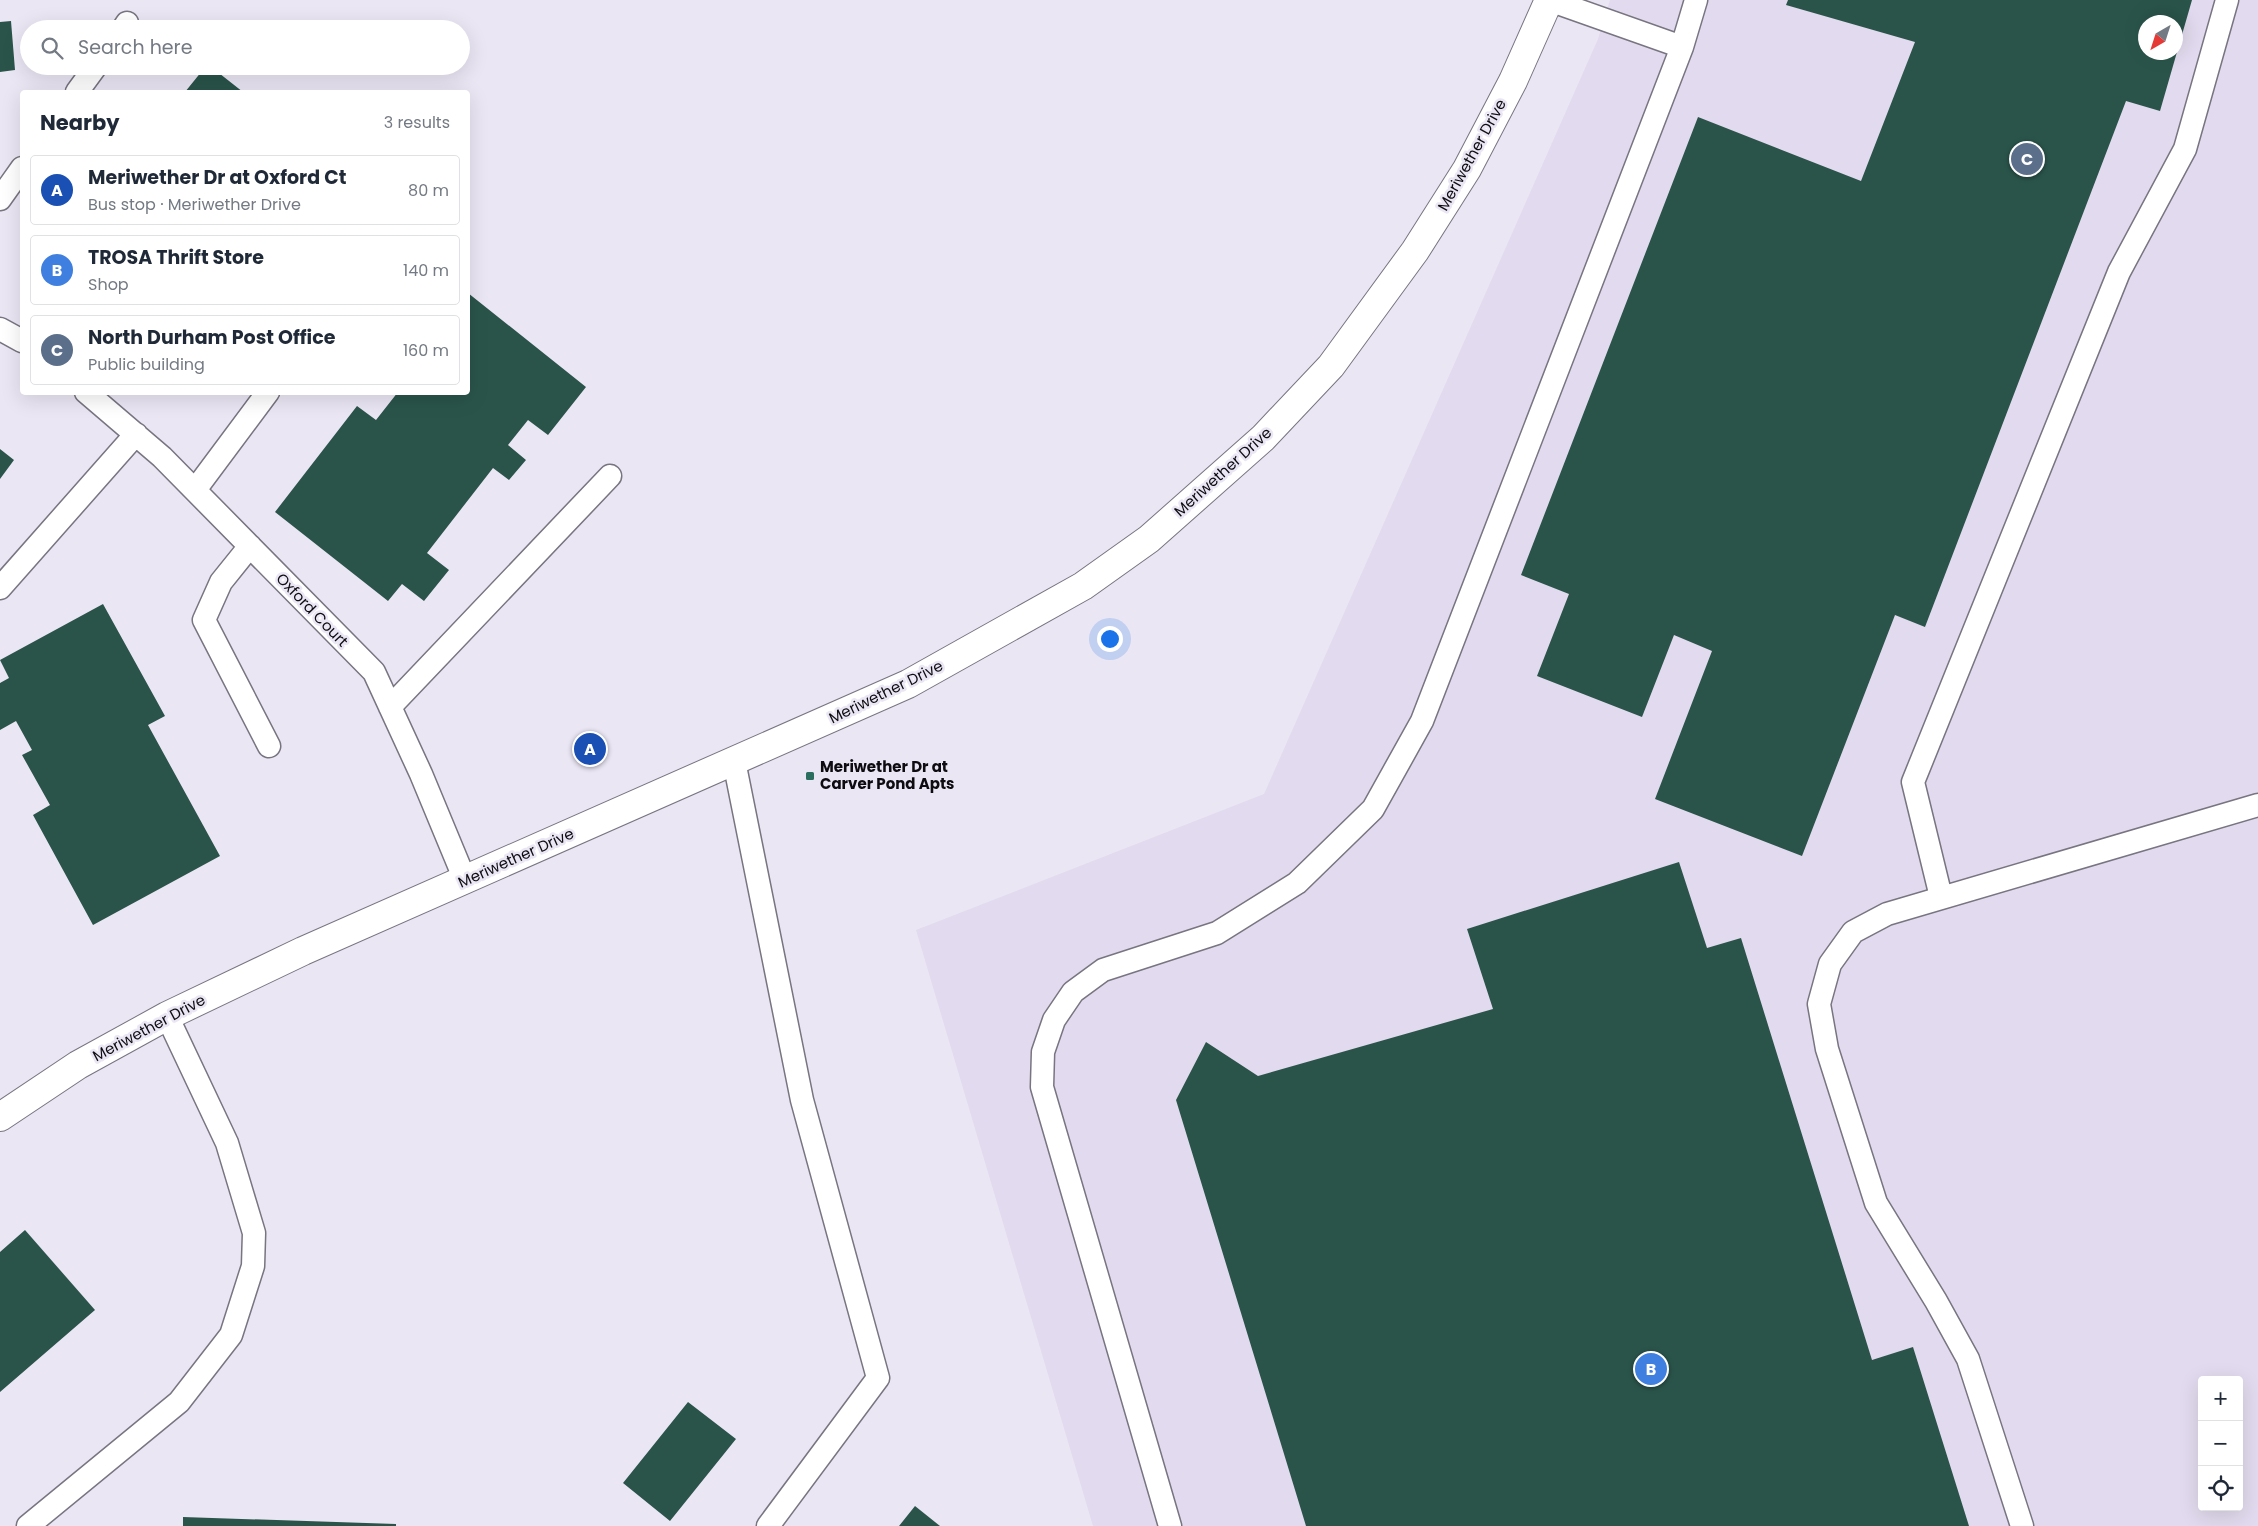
<!DOCTYPE html>
<html lang="en">
<head>
<meta charset="utf-8">
<style>
	body { margin:0; font-family:Poppins,sans-serif; background:#f2f2f3; color:#1f2937 }
	.controls { position:absolute; right:15px; bottom:15px; display:grid; overflow:hidden; border-radius:5px; box-shadow:0 5px 20px #0002 }
	.controls button { width:45px; height:45px; display:grid; place-items:center; padding:0; border:0; border-bottom:1px solid #e0e1e3; background:#fff; color:#1f2937; font:25px sans-serif }
	.compass { position:absolute; left:2138px; top:15px; width:45px; height:45px; border-radius:50%; background:#fff; box-shadow:0 5px 20px #0002; rotate:219deg }
	.you { position:absolute; left:1109px; top:638px; width:18px; height:18px; margin:-12px; border:4px solid #fff; border-radius:50%; background:#1a73e8; box-shadow:0 0 0 8px #1a73e833 }
	.badge { display:grid; place-items:center; width:32px; height:32px; border-radius:50%; background:#2b6e5f; color:#fff; font-size:16px; font-weight:700 }
	.pin { position:absolute; translate:-50% -50%; border:2px solid #fff; box-shadow:0 1px 5px #0006 }
	.list { margin:0; padding:0; list-style:none }
	h2 { display:flex; justify-content:space-between; align-items:center; height:65px; margin:0; padding:0 20px; font-size:21px }
	h2 small { font-size:16px; font-weight:400; color:#747a83 }
	.list li { display:grid; grid-template-columns:32px 1fr auto; gap:15px; align-items:center; box-sizing:border-box; height:70px; margin:0 10px 10px; padding:0 10px; border:1px solid #e0e1e3; border-radius:5px }
	.list b { display:block; font-size:19px; white-space:nowrap }
	.list p { margin:0; font-size:16px; white-space:nowrap; color:#747a83 }
	.list em { font-size:16px; font-style:normal; color:#747a83 }
	.icon { flex:none; width:28px; height:28px; fill:none; stroke:currentColor; stroke-width:2; stroke-linecap:round; stroke-linejoin:round }
	.map { position:relative; flex:none; width:2258px; height:1526px; overflow:hidden }
	.search { position:absolute; background:#fff; box-shadow:0 5px 20px #0002; left:20px; top:20px; width:450px; height:55px; display:flex; align-items:center; gap:12px; box-sizing:border-box; padding:0 18px; border-radius:28px; color:#747a83; font-size:19px }
	.panel { position:absolute; background:#fff; box-shadow:0 5px 20px #0002; left:20px; top:90px; width:450px; height:305px; border-radius:5px }
	.map>svg:first-child { display:block }
</style>
</head>
<body>
<div class="map">
<svg width="2258" height="1526" viewBox="0 0 2258 1526">
	<rect width="100%" height="100%" fill="#ebe6f4"/>
	<path fill="#e2daee" fill-rule="evenodd" d="M 1610,0 L 2258,0 L 2258,1526 L 1093,1526 L 916,930 L 1264,794 L 1598,39 ZM 2146,22 L 2176,22 L 2176,52 L 2146,52 ZM 2202,1380 L 2239,1380 L 2239,1507 L 2202,1507 Z"/>
	<path fill="#2a544a" fill-rule="evenodd" d="M 1788,0 L 2192,0 L 2160,111 L 2126,101 L 1925,627 L 1895,615 L 1802,856 L 1655,799 L 1712,651 L 1674,635 L 1642,717 L 1537,676 L 1569,594 L 1521,575 L 1698,117 L 1861,181 L 1915,42 L 1786,5 ZM 2146,22 L 2176,22 L 2176,52 L 2146,52 Z
		M 11,21 L 15,70 L 0,72 L 0,22 Z
		M 206,66 L 210,66 L 243,92 L 185,92 Z
		M 468,293 L 586,387 L 548,435 L 528,420 L 508,445 L 526,460 L 509,480 L 493,468 L 427,553 L 449,570 L 424,601 L 402,584 L 388,601 L 275,512 L 357,406 L 376,420 L 398,392 L 468,392 Z
		M 0,449 L 14,460 L 0,479 Z
		M 103,604 L 165,716 L 148,725 L 220,856 L 93,925 L 33,815 L 50,805 L 22,755 L 32,750 L 16,721 L 0,730 L 0,683 L 9,678 L 0,660 Z
		M 1679,862 L 1707,948 L 1741,938 L 1872,1360 L 1913,1347 L 1969,1526 L 1306,1526 L 1176,1100 L 1206,1042 L 1258,1076 L 1493,1009 L 1467,929 Z
		M 25,1230 L 95,1310 L 0,1392 L 0,1252 Z
		M 688,1402 L 736,1439 L 670,1521 L 623,1483 Z
		M 915,1506 L 940,1526 L 899,1526 Z
		M 183,1517 L 396,1524 L 396,1526 L 183,1526 Z"/>
	<g fill="none" stroke-linecap="round" stroke-linejoin="round">
		<g stroke="#787480" stroke-width="25">
			<path id="lane" d="M 1549,0 L 1682,47
				M 123,29 L 127,23
				M 77,92 L 96,66
				M 0,199 L 22,168
				M 0,329 L 22,341
				M 86,392 L 162,457 L 374,672 L 421,774 L 465,880
				M 195,490 L 268,392
				M 250,546 L 221,582 L 204,620 L 269,746
				M 0,588 L 136,434
				M 390,707 L 610,476
				M 734,761 L 802,1100 L 878,1378 L 768,1526
				M 1941,897 L 1913,782 L 2119,272 L 2185,149 L 2227,0
				M 28,1526 L 179,1402 L 231,1335 L 253,1266 L 254,1233 L 227,1143 L 167,1016
				M 1170,1526 L 1042,1087 L 1043,1052 L 1054,1020 L 1073,992 L 1103,970 L 1217,933 L 1297,883 L 1373,809 L 1422,721 L 1682,47 L 1696,0
				M 2022,1526 L 1968,1359 L 1936,1301 L 1876,1203 L 1827,1049 L 1819,1004 L 1830,964 L 1853,932 L 1887,914 L 2258,805"/>
		</g>
		<g stroke="#787480" stroke-width="30">
			<path id="street" d="M 0,1117 L 78,1065 L 167,1016 L 303,951 L 908,684 L 1083,586 L 1149,539 L 1263,438 L 1331,366 L 1415,251 L 1467,169 L 1513,81 L 1549,0"/>
		</g>
		<use href="#lane" stroke="#fff" stroke-width="22"/>
		<use href="#street" stroke="#fff" stroke-width="28"/>
	</g>
	<rect fill="#2b6e5f" stroke="#ebe6f4" stroke-width="2" x="805" y="771" width="10" height="10" rx="2.5"/>
	<g text-anchor="middle" stroke-width="5" stroke-linejoin="round" paint-order="stroke">
		<g font-size="15" fill="#0e0c11" stroke="#ebe6f4">
			<text transform="translate(1472 155) rotate(-61)" y="5">Meriwether Drive</text>
			<text transform="translate(1223 472) rotate(-42)" y="5">Meriwether Drive</text>
			<text transform="translate(312 610) rotate(46)" y="5">Oxford Court</text>
			<text transform="translate(886 692) rotate(-26)" y="5">Meriwether Drive</text>
			<text transform="translate(516 858) rotate(-24)" y="5">Meriwether Drive</text>
			<text transform="translate(149 1028) rotate(-28)" y="5">Meriwether Drive</text>
		</g>
		<g font-size="15" font-weight="bold" fill="#0e0c11" stroke="#ebe6f4" text-anchor="start">
			<text x="820" y="772">Meriwether Dr at<tspan x="820" dy="17">Carver Pond Apts</tspan></text>
		</g>
	</g>
</svg>
<div class="controls">
<button>+</button>
<button>−</button>
<button><svg class="icon" aria-label="locate" viewBox="0 0 24 24"><circle cx="12" cy="12" r="6"/><path d="M12 2v4M12 18v4M2 12h4M18 12h4"/></svg></button>
</div>
<svg class="compass" viewBox="-18 -18 36 36"><path d="M0-13l5 13h-10z" fill="#e53935"/><path d="M0 13l5-13h-10z" fill="#747a83"/></svg>
<div class="you"></div>
<div class="pin badge" style="left:590px;top:749px;background:#1a4fb4">A</div>
<div class="pin badge" style="left:1651px;top:1369px;background:#3f7fe0">B</div>
<div class="pin badge" style="left:2027px;top:159px;background:#5c6f8a">C</div>
<div class="search"><svg class="icon" aria-label="search" viewBox="0 0 24 24"><circle cx="10" cy="10" r="6"/><path d="M15 15l6 6"/></svg>Search here</div>
<section class="panel">
<h2>Nearby<small>3 results</small></h2>
<ul class="list">
<li><span class="badge" style="background:#1a4fb4">A</span><div><b>Meriwether Dr at Oxford Ct</b><p>Bus stop · Meriwether Drive</p></div><em>80 m</em></li>
<li><span class="badge" style="background:#3f7fe0">B</span><div><b>TROSA Thrift Store</b><p>Shop</p></div><em>140 m</em></li>
<li><span class="badge" style="background:#5c6f8a">C</span><div><b>North Durham Post Office</b><p>Public building</p></div><em>160 m</em></li>
</ul>
</section>
</div>
</body>
</html>
